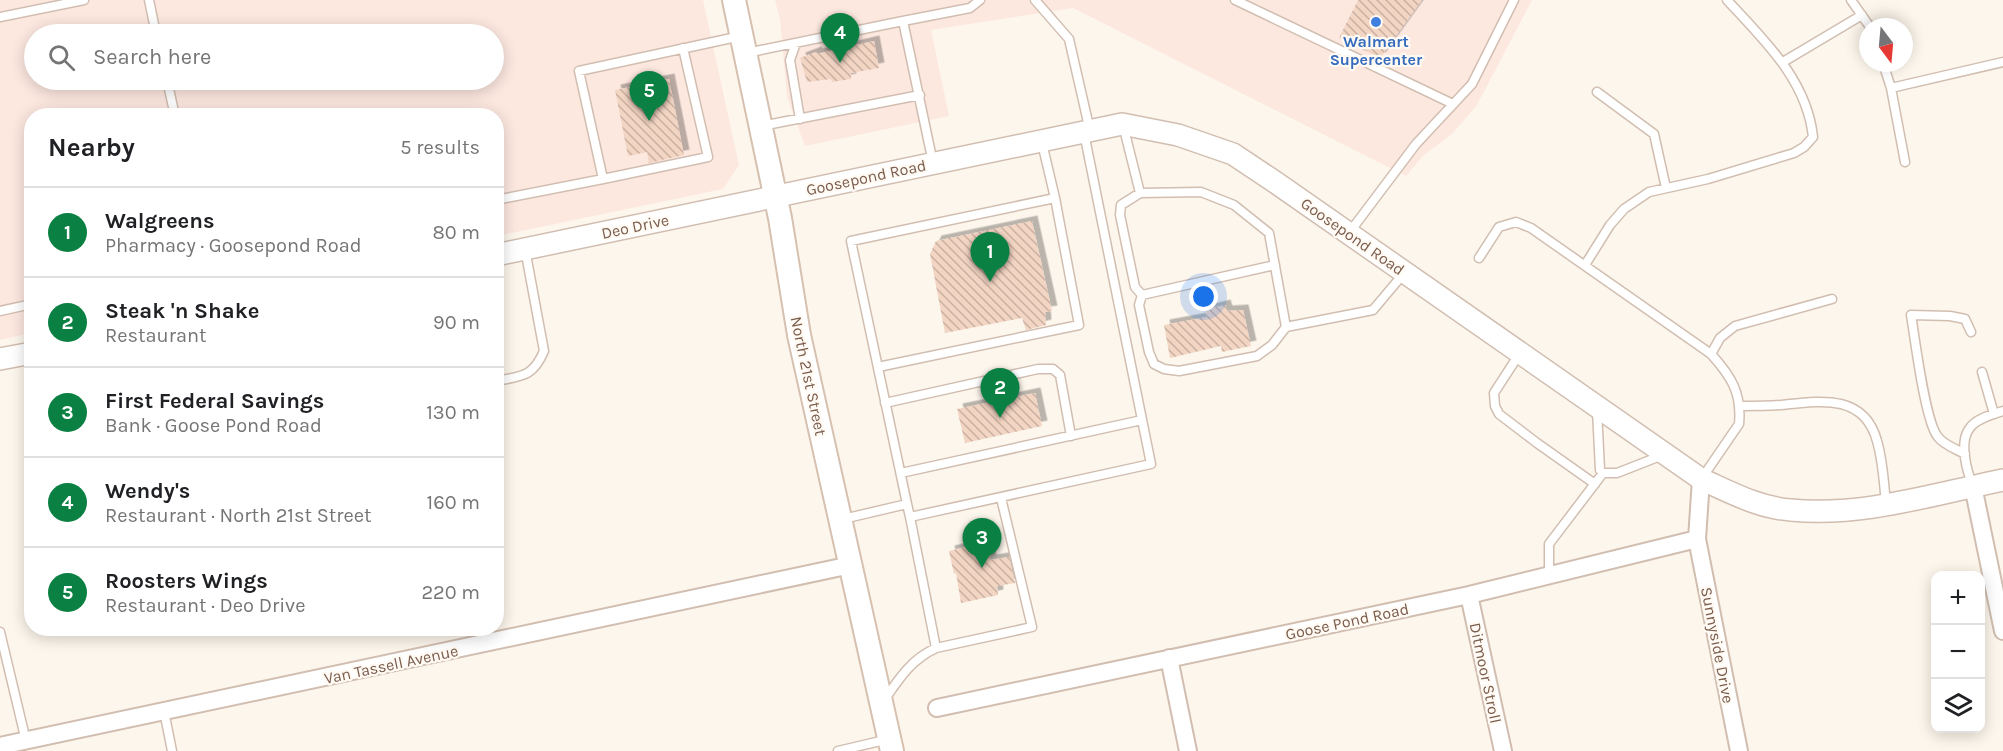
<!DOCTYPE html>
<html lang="en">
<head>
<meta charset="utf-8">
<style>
	body { margin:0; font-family:Karla,sans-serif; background:#f2f2f2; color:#202124 }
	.controls { position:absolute; right:18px; bottom:18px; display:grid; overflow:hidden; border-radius:12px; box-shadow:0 3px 15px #0003 }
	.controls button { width:54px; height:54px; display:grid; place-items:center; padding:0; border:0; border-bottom:2px solid #e0e0e0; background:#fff; color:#202124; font:30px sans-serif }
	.compass { position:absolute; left:1859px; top:18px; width:54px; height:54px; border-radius:50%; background:#fff; box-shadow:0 3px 15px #0003; rotate:164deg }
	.you { position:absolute; left:1204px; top:297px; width:21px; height:21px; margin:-15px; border:4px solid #fff; border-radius:50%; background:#1a73e8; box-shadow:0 0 0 9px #1a73e833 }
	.badge { display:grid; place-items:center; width:39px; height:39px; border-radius:50%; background:#0b8043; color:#fff; font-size:20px; font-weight:700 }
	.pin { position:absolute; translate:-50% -50px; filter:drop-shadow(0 2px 3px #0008) }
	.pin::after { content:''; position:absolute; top:32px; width:21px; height:18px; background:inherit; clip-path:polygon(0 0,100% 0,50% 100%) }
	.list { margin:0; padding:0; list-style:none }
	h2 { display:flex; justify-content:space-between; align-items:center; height:78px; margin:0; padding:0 24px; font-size:26px }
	h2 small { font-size:20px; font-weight:400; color:#757577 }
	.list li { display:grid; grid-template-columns:39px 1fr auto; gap:18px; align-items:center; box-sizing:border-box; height:90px; padding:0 24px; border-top:2px solid #e0e0e0 }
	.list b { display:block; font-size:22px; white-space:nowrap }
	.list p { margin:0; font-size:20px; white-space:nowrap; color:#757577 }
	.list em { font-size:20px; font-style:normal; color:#757577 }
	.icon { flex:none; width:33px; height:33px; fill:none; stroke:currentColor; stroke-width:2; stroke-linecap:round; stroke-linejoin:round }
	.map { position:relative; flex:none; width:2003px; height:751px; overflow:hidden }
	.search { position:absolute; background:#fff; box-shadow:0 3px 15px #0003; left:24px; top:24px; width:480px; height:66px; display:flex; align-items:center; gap:15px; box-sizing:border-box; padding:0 21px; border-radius:33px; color:#757577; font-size:22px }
	.panel { position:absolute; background:#fff; box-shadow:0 3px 15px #0003; left:24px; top:108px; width:480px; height:528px; border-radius:24px }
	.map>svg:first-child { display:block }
</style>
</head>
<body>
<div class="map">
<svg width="2003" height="751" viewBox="0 0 2003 751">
	<defs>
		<pattern id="building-back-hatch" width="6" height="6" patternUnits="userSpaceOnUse" patternTransform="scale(1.5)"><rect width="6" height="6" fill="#f3d5c3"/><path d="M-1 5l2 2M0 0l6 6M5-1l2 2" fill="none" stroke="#cab0a1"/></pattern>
		<filter id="shadow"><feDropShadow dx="5.5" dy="-5.5" stdDeviation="0" flood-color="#0004"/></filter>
	</defs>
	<rect width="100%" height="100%" fill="#fdf6ec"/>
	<path fill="#fde8e0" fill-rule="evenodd" d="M 0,0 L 703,0 L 739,165 L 723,189 L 497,236 L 496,116 L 32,116 L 31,333 L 0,340 ZM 34,34 L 494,34 L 494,80 L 34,80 Z
		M 775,0 L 1532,0 L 1477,105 L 1453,133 L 1423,156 L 1406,176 L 1073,8 L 931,30 L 949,116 L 805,146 L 787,97 L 780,19 Z"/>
	<path fill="url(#building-back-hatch)" filter="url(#shadow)" d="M 1358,0 L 1422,0 L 1380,58 L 1339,38 Z
		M 874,41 L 879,68 L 851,73 L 851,79 L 832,82 L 831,79 L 807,82 L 800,58 L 816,52 L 817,54 Z
		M 669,79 L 684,155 L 649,163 L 647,152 L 628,156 L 615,90 Z
		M 1032,221 L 1052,311 L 1045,312 L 1046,325 L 1026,330 L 1022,318 L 945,333 L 930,254 L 936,241 Z
		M 1225,305 L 1227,311 L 1243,310 L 1251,346 L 1222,352 L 1221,346 L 1170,358 L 1164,325 L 1207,317 L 1205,310 Z
		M 1035,393 L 1042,426 L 965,443 L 957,409 Z
		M 986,542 L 991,560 L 1009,557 L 1015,583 L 997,586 L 998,595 L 961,603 L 956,573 L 954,574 L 949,551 Z"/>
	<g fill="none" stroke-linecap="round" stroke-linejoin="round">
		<g stroke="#d1beb0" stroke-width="11">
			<path id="service" d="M 149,0 L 156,34
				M 1035,0 L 1069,39 L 1090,131
				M 1235,0 L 1453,104
				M 1851,0 L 1870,27
				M 0,17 L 84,0
				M 903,21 L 970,8 L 980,0
				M 796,43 L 790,60 L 800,119
				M 746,53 L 903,21 L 933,163
				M 1783,62 L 1862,15
				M 1883,63 L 1891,88 L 1905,162
				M 167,80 L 175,116
				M 1891,88 L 2003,62
				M 1597,92 L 1654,134 L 1666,188
				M 1123,125 L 1140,193 L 1201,192 L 1234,205 L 1269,233 L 1286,327 L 1373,310 L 1405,272
				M 761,126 L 920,95
				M 1042,143 L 1055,198
				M 603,179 L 708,157 L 683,48
				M 1140,193 L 1121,205 L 1120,215 L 1135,287 L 1142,295 L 1275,265
				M 496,200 L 603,179 L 579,71 L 741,36
				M 1349,233 L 1416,144 L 1472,84 L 1514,0
				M 1479,258 L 1499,227 L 1516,222 L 1531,228 L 1711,354 C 1731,376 1742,393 1739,424 L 1702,478
				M 1585,265 L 1610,225 L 1624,209 L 1649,192 L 1708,179 L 1794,153 L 1804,147 L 1813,137 C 1807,80 1764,40 1727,0
				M 1142,295 L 1139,305 L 1149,352 L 1154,364 L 1164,369 L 1179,371 L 1257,356 L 1272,345 L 1286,327
				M 0,311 L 32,304
				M 1520,353 L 1494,393 L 1495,406 L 1499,414 L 1537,443 L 1595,484
				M 1711,354 L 1720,338 L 1735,326 L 1832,299
				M 878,367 L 1079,325 L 1055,198 L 851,241 L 907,504
				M 1982,372 L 1994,414
				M 496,381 C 522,376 533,377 544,351 L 525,249
				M 885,403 L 1038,369 L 1053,369 L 1060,375 L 1071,436
				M 1740,406 C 1753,406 1767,406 1781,405 C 1819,401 1864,393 1877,441 C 1883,461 1884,484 1886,504
				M 1597,410 L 1600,470 L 1603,473 L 1617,473 L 1663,455
				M 1965,454 C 1956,449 1944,445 1938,437 C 1925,422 1915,338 1911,315 L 1950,316 L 1965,319 L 1971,332
				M 901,473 L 1142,420
				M 1973,486 C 1967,472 1959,443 1969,429 C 1975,419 1993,414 2003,411
				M 910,517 L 936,648
				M 843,519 L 907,504 L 910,517 L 1151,464 L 1084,133
				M 1549,575 L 1549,544 L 1603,473
				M 0,632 L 26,741
				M 885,699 C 900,677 912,659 936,648 L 1032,627 L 1001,498
				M 164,711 L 172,751
				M 838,751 L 889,739"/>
		</g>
		<g stroke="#d1beb0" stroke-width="20">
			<path id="minor" d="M 1973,486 L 2003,631
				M 1697,539 L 1739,751
				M 1469,595 L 1503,751
				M 1169,658 L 1188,751
				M 937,708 L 1469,595 L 1697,539 L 1701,479
				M 0,746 L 851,565"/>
		</g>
		<g stroke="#d1beb0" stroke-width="24">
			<path id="tertiary" d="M 496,255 L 1122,124 L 1178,135 L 1233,154 L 1275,182 L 1701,479 C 1730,492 1759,508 1791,510 C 1862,517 1934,494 2003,480
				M 0,359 L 32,353"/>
		</g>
		<g stroke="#d6c0b0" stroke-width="26">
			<path id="secondary" d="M 734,0 L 780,218 L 799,335 L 892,751"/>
		</g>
		<use href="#service" stroke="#fff" stroke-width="8"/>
		<use href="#minor" stroke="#fff" stroke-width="16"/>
		<use href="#tertiary" stroke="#fff" stroke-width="21"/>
		<use href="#secondary" stroke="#fff" stroke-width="22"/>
	</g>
	<circle fill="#3f7fe0" stroke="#fffaf3" stroke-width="2" cx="1376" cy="22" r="6"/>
	<g text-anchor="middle" stroke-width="4.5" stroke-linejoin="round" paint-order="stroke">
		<g font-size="16" font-weight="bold" fill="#366cbe" stroke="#fffaf3">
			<text x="1376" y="47">Walmart<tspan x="1376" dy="18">Supercenter</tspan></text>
		</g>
		<g font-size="16" fill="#7a5c4d" stroke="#fffaf3">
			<text transform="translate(866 177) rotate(-12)" y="6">Goosepond Road</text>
			<text transform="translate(635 226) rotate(-12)" y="6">Deo Drive</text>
			<text transform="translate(1353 236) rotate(35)" y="6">Goosepond Road</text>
			<text transform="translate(809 376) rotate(78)" y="6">North 21st Street</text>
			<text transform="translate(1347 621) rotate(-12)" y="6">Goose Pond Road</text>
			<text transform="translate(1718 645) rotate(79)" y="6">Sunnyside Drive</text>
			<text transform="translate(391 664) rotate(-12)" y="6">Van Tassell Avenue</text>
			<text transform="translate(1486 673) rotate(78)" y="6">Ditmoor Stroll</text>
		</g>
	</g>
</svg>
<div class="controls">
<button>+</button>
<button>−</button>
<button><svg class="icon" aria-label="layers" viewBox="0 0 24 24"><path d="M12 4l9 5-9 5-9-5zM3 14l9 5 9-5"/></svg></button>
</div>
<svg class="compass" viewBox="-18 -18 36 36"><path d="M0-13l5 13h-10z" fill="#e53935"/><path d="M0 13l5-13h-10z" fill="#757577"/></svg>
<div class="you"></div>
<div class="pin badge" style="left:990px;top:282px">1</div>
<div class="pin badge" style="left:1000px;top:418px">2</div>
<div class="pin badge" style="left:982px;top:568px">3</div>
<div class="pin badge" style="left:840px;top:63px">4</div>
<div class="pin badge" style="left:649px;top:121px">5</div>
<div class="search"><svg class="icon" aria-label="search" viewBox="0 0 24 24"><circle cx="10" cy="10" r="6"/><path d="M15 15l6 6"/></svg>Search here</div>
<section class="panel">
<h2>Nearby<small>5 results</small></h2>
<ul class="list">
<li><span class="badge">1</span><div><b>Walgreens</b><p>Pharmacy · Goosepond Road</p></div><em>80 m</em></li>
<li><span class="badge">2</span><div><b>Steak 'n Shake</b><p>Restaurant</p></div><em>90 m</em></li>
<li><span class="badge">3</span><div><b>First Federal Savings</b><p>Bank · Goose Pond Road</p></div><em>130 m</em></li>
<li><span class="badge">4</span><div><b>Wendy's</b><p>Restaurant · North 21st Street</p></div><em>160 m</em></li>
<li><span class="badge">5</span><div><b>Roosters Wings</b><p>Restaurant · Deo Drive</p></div><em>220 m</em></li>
</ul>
</section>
</div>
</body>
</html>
